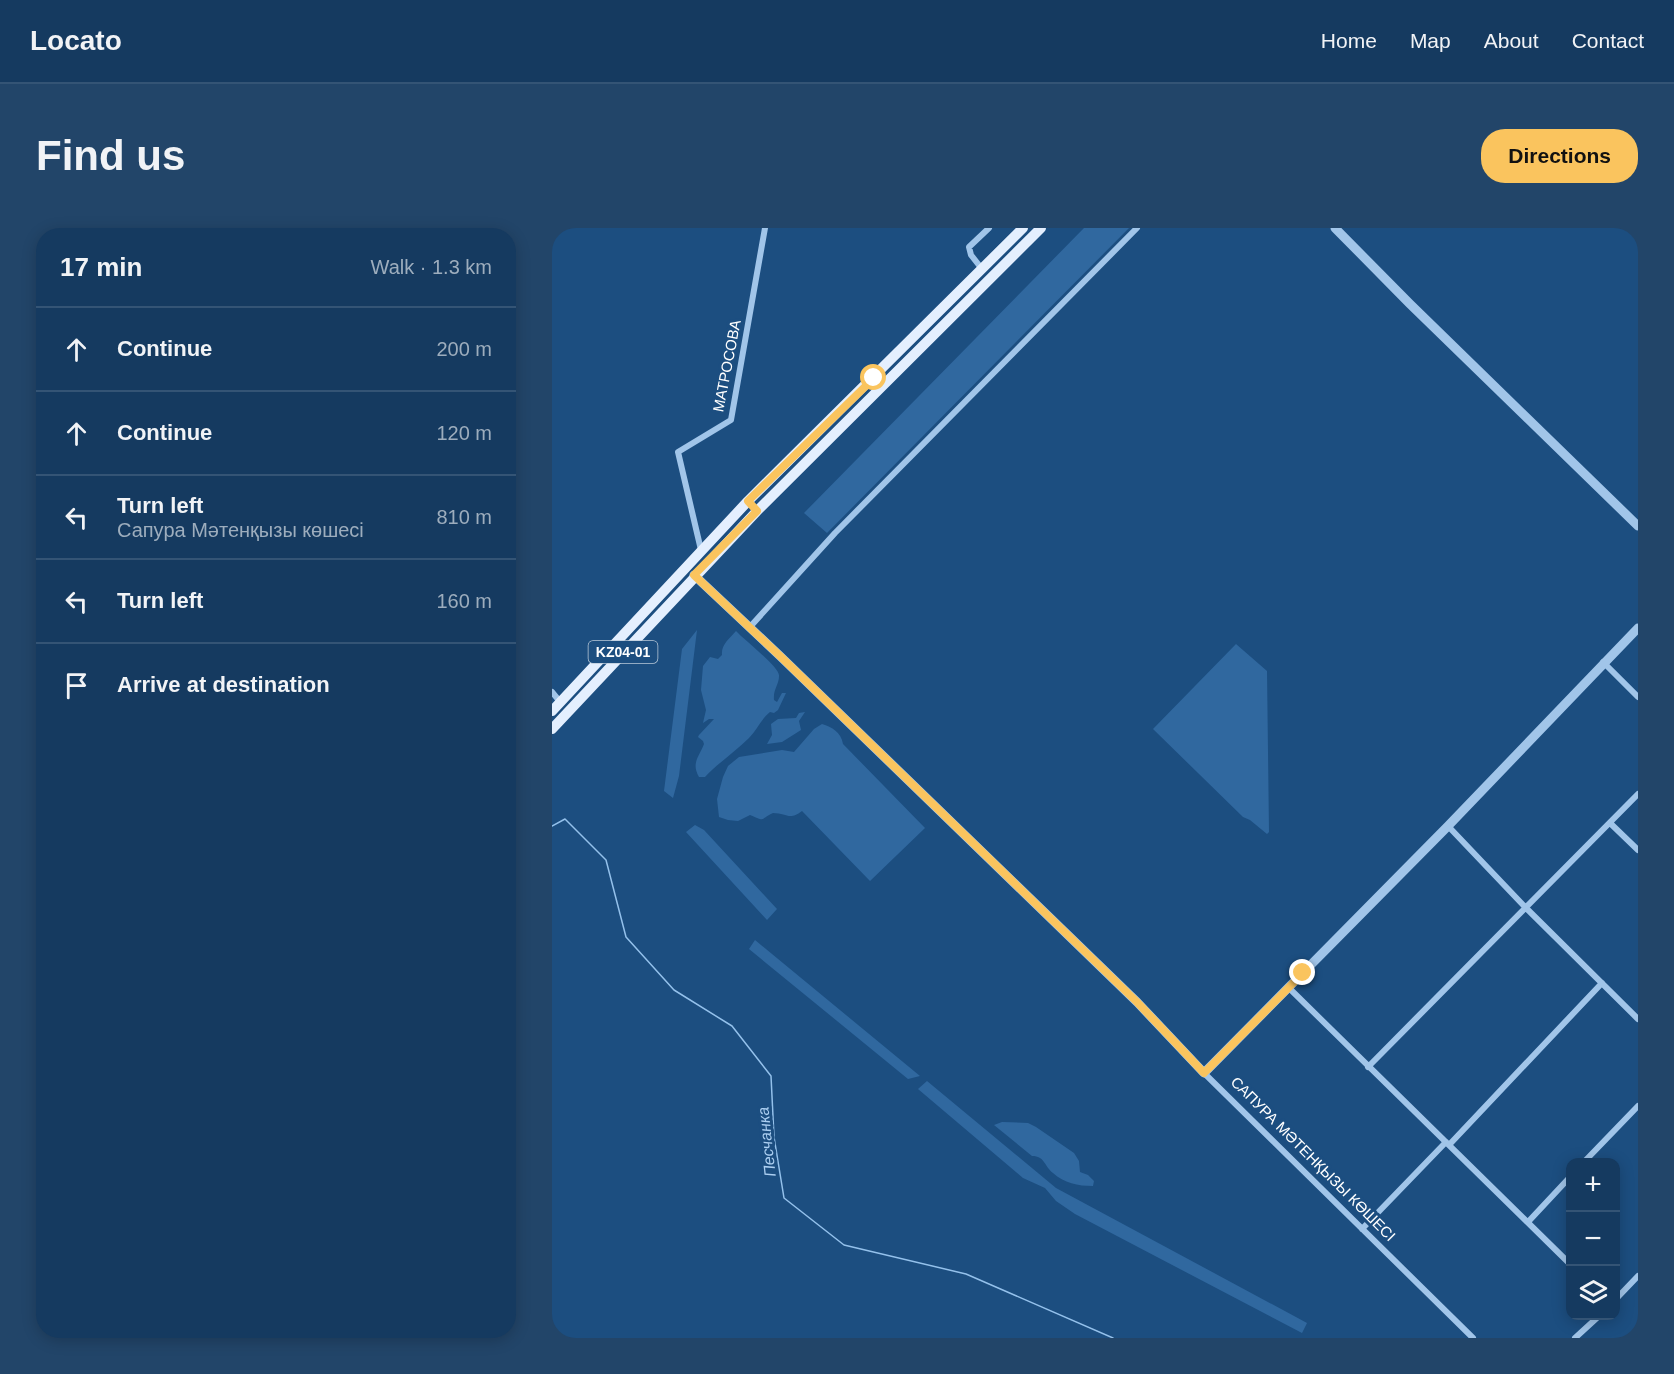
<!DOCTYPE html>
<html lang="en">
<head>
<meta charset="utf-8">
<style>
	body { margin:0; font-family:Helvetica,sans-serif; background:#224569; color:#f1f3f6 }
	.controls { position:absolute; right:18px; bottom:18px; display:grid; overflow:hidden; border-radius:12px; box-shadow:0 3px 15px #0003 }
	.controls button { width:54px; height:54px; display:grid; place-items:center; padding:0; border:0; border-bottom:2px solid #345475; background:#153a60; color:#f1f3f6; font:30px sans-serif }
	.stop { position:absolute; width:18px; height:18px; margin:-14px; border:4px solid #fac45e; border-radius:50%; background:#fff }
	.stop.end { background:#fac45e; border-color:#fff; box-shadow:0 2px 6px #0008 }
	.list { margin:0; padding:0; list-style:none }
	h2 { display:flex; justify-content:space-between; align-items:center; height:78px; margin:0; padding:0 24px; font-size:26px }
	h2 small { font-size:20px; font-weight:400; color:#9dadbd }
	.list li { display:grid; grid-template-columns:39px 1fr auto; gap:18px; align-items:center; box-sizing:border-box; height:84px; padding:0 24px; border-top:2px solid #345475 }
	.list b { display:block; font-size:22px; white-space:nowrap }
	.list p { margin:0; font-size:20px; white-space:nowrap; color:#9dadbd }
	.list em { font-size:20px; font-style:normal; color:#9dadbd }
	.icon { flex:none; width:33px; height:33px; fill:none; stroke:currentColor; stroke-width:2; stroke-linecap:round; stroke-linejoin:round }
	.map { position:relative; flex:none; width:1086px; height:1110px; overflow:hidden; border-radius:24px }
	header { display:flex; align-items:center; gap:36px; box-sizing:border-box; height:84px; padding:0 30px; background:#153a60; border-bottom:2px solid #345475 }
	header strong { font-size:28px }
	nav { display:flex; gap:33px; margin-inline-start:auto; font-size:21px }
	.intro { display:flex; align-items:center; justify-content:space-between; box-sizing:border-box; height:144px; padding:0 36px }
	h1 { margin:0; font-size:42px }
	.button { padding:15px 27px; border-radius:24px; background:#fac45e; color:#111; font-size:21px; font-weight:700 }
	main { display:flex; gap:36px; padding:0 36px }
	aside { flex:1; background:#153a60; border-radius:24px; box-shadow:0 3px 15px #0003 }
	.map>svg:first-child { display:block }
</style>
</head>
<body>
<header>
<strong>Locato</strong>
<nav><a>Home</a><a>Map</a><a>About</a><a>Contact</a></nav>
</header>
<div class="intro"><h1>Find us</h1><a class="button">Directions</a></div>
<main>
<aside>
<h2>17 min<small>Walk · 1.3 km</small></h2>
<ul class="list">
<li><svg class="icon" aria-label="ahead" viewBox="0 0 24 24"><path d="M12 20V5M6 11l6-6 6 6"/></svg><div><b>Continue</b></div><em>200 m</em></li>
<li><svg class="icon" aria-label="ahead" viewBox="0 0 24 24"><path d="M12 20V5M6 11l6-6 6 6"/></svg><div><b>Continue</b></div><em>120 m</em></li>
<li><svg class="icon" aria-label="left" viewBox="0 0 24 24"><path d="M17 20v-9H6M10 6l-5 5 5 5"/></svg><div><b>Turn left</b><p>Сапура Мәтенқызы көшесі</p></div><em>810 m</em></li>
<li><svg class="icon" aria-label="left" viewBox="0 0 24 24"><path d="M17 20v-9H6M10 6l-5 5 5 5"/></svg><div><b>Turn left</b></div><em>160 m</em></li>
<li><svg class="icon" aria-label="arrive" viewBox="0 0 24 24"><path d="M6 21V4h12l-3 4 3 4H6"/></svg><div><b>Arrive at destination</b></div></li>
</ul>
</aside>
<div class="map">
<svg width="1086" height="1110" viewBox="0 0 1086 1110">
	<rect width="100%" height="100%" fill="#1c4e80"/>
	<path fill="#30689f" d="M 532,0 L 577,0 L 275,305 L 252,285 Z
		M 145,402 L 127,548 L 121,570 L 112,563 L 130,421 Z
		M 184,403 C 192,412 228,439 227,448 C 227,457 221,461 222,472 L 225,474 L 230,465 L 234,465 L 226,482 L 222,485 L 218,484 C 209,491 205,502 197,510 C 183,524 166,535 153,549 L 147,549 C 139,535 147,529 152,516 L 151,513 L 146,509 L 147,507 L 162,491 L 157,491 L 151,495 L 154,482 L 149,462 L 151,438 L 158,429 L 166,431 L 170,427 C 169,417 177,411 184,403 Z
		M 684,416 L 715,443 L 717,604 L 715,606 L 698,592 L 691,589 L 601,501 Z
		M 253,484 L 247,493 L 249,502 L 230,514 L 215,516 L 220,507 L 219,496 L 226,491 L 244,490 L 247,485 Z
		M 270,496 C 280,499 289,504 291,516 L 373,600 L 318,653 L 250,583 C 237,593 235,585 221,585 C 206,592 215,594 198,587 L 186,593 L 176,592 L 167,589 L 165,571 L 171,549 L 176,538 L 187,529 L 230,522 L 242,524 L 262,501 Z
		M 143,597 L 152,602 L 225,681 L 215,692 L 134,604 Z
		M 203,712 L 368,848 L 356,851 L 197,721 Z
		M 375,853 L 504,960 L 755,1095 L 750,1105 L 523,986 L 504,973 L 493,960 L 471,950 L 366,861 Z
		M 450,894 L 476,895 L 484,899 L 522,925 L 527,933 L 528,944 L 536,947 L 542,953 L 541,958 C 526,958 512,955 501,945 C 492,938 493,928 480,928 L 442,897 Z"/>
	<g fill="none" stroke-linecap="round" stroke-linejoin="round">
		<path stroke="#94c1eb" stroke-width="1.5" d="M 0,598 L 13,591 L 54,632 L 74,709 L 122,762 L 180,798 L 219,848 L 222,909 L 232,970 L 292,1017 L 414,1046 L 561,1110"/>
		<path stroke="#a1c5e9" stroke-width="6" d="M 430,41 L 419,27 L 417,19 L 437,0
			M 149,322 L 126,224 L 179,192 L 213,0
			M 197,400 L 283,305 L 585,0
			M 1051,434 L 1086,469
			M 0,464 L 9,475
			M 1058,595 L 1086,622
			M 896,598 L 974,680 L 1086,791
			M 737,760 L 1018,1036
			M 816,839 L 1086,566
			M 652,845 L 921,1110
			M 897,917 L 1050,755
			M 1032,934 L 1086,878
			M 976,994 L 1018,949
			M 810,1001 L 894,914
			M 1064,1071 L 1086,1048
			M 1023,1110 L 1047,1088"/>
		<path stroke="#a1c5e9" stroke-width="9" d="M 783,0 L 858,76 L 1086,298
			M 142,347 L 228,428 L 585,774 L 652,845 L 896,598 L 1086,400"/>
		<path stroke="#e4effe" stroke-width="10" d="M 0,483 L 196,273 L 471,0
			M 0,501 L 205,283 L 489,0"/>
	</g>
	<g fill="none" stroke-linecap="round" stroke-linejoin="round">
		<path stroke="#fac45e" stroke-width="8" d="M 322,150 L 196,273 L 205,283 L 142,347 L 228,428 L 585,774 L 652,845 L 751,745"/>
	</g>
	<g text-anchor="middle" stroke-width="6" stroke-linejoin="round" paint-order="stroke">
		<rect fill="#1c4e80" stroke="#bbcad9" stroke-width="1.5" x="36.5" y="413" width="69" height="22" rx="4.5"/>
		<g font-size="14" font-weight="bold" fill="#fff">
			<text x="71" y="429">KZ04-01</text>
		</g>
		<g font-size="15" fill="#fff" stroke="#1c4e80">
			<text transform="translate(175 138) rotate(-79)" y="5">МАТРОСОВА</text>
			<text transform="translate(761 931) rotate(45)" y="5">САПУРА МӘТЕНҚЫЗЫ КӨШЕСІ</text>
		</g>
		<g font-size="16" font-style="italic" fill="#accff1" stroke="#1c4e80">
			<text transform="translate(214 914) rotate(-96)" y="6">Песчанка</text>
		</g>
	</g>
</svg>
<div class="controls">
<button>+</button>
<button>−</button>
<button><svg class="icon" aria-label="layers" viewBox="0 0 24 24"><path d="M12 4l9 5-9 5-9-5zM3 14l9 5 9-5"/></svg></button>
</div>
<div class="stop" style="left:322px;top:150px"></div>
<div class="stop end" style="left:751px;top:745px"></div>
</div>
</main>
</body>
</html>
